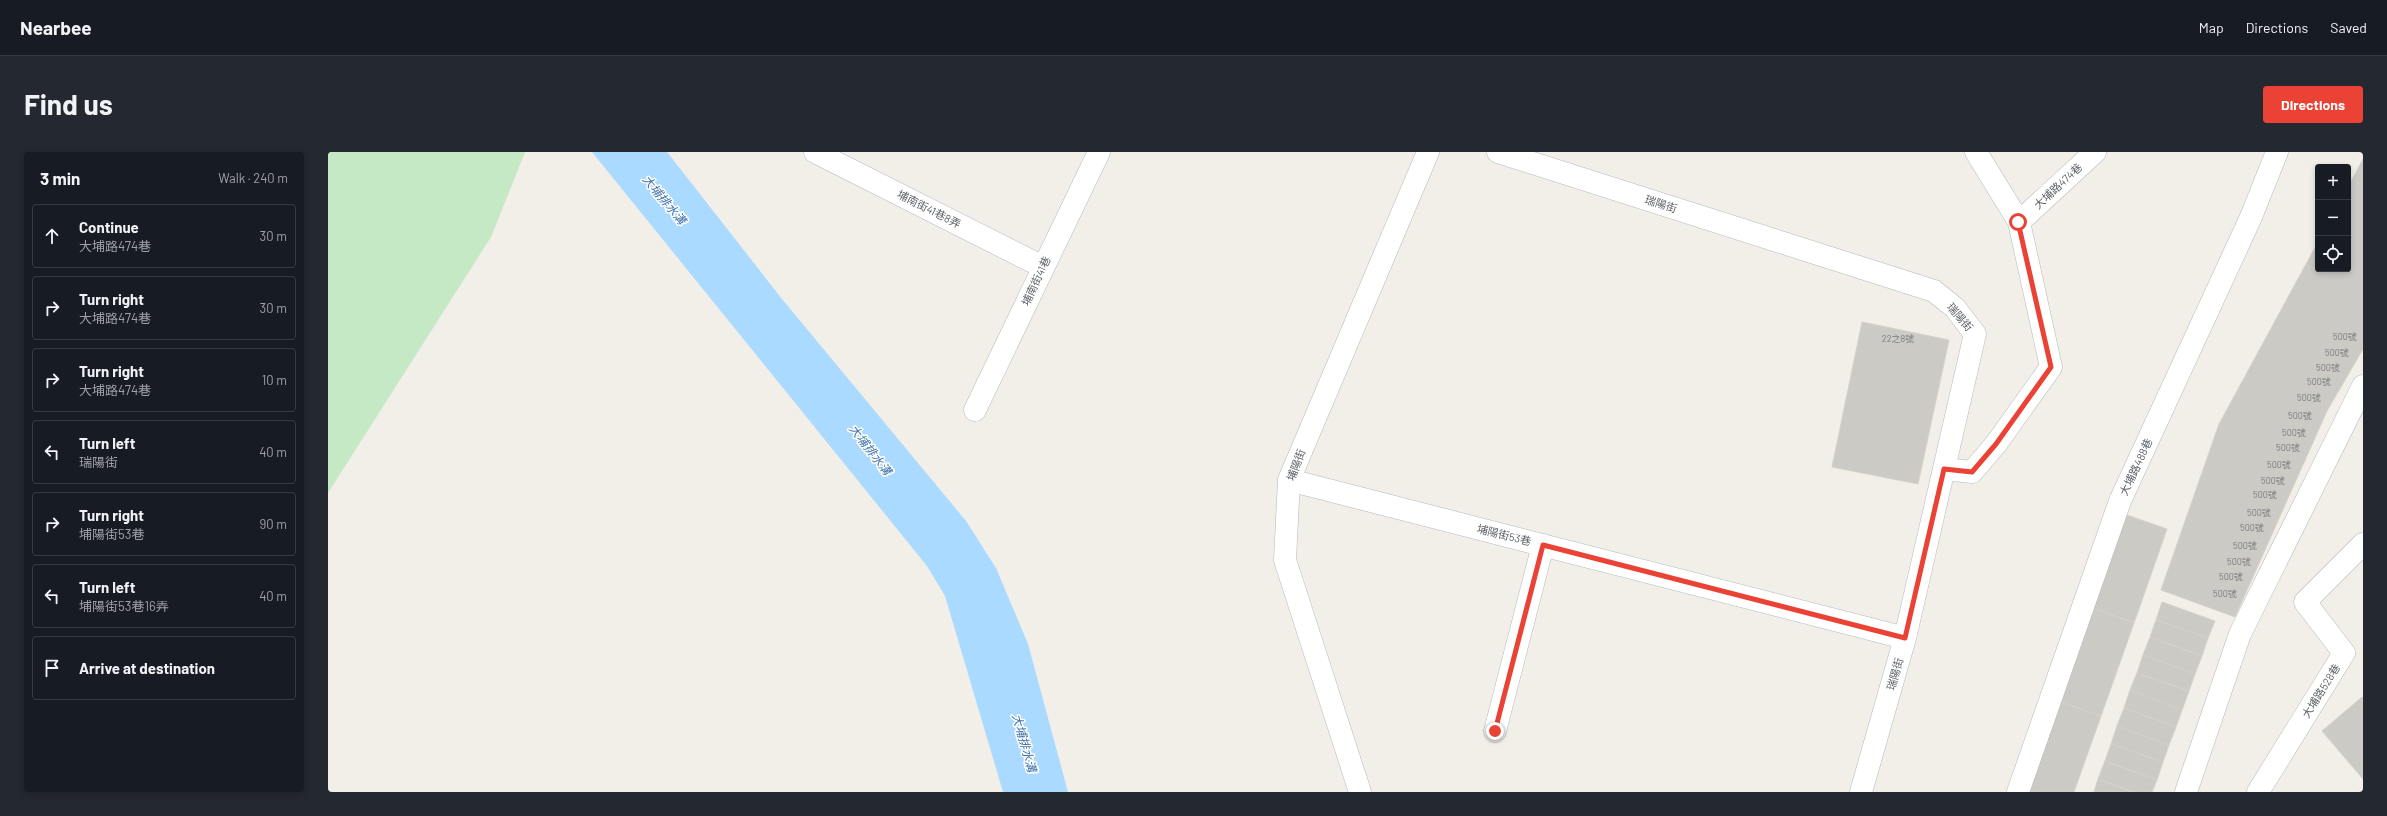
<!DOCTYPE html>
<html lang="en">
<head>
<meta charset="utf-8">
<style>
	body { margin:0; font-family:Barlow,"Noto Sans TC",sans-serif; background:#242831; color:#f1f3f6 }
	.controls { position:absolute; right:12px; top:12px; display:grid; overflow:hidden; border-radius:4px; box-shadow:0 2px 6px #0003 }
	.controls button { width:36px; height:36px; display:grid; place-items:center; padding:0; border:0; border-bottom:1px solid #363941; background:#171b24; color:#f1f3f6; font:20px sans-serif }
	.stop { position:absolute; width:12px; height:12px; margin:-9px; border:3px solid #ea4335; border-radius:50%; background:#fff }
	.stop.end { background:#ea4335; border-color:#fff; box-shadow:0 1px 4px #0008 }
	.list { margin:0; padding:0; list-style:none }
	h2 { display:flex; justify-content:space-between; align-items:center; height:52px; margin:0; padding:0 16px; font-size:17px }
	h2 small { font-size:13px; font-weight:400; color:#9ea1a6 }
	.list li { display:grid; grid-template-columns:26px 1fr auto; gap:12px; align-items:center; box-sizing:border-box; height:64px; margin:0 8px 8px; padding:0 8px; border:1px solid #363941; border-radius:4px }
	.list b { display:block; font-size:15px; white-space:nowrap }
	.list p { margin:0; font-size:13px; white-space:nowrap; color:#9ea1a6 }
	.list em { font-size:13px; font-style:normal; color:#9ea1a6 }
	.icon { flex:none; width:22px; height:22px; fill:none; stroke:currentColor; stroke-width:2; stroke-linecap:round; stroke-linejoin:round }
	.map { position:relative; flex:none; width:2035px; height:640px; overflow:hidden; border-radius:4px }
	header { display:flex; align-items:center; gap:24px; box-sizing:border-box; height:56px; padding:0 20px; background:#171b24; border-bottom:1px solid #363941 }
	header strong { font-size:19px }
	nav { display:flex; gap:22px; margin-inline-start:auto; font-size:14px }
	.intro { display:flex; align-items:center; justify-content:space-between; box-sizing:border-box; height:96px; padding:0 24px }
	h1 { margin:0; font-size:28px }
	.button { padding:10px 18px; border-radius:4px; background:#ea4335; color:#fff; font-size:14px; font-weight:700 }
	main { display:flex; gap:24px; padding:0 24px }
	aside { flex:1; background:#171b24; border-radius:4px; box-shadow:0 2px 6px #0003 }
	.map>svg:first-child { display:block }
</style>
</head>
<body>
<header>
<strong>Nearbee</strong>
<nav><a>Map</a><a>Directions</a><a>Saved</a></nav>
</header>
<div class="intro"><h1>Find us</h1><a class="button">Directions</a></div>
<main>
<aside>
<h2>3 min<small>Walk · 240 m</small></h2>
<ul class="list">
<li><svg class="icon" aria-label="ahead" viewBox="0 0 24 24"><path d="M12 20V5M6 11l6-6 6 6"/></svg><div><b>Continue</b><p>大埔路474巷</p></div><em>30 m</em></li>
<li><svg class="icon" aria-label="right" viewBox="0 0 24 24"><path d="M7 20v-9h11M14 6l5 5-5 5"/></svg><div><b>Turn right</b><p>大埔路474巷</p></div><em>30 m</em></li>
<li><svg class="icon" aria-label="right" viewBox="0 0 24 24"><path d="M7 20v-9h11M14 6l5 5-5 5"/></svg><div><b>Turn right</b><p>大埔路474巷</p></div><em>10 m</em></li>
<li><svg class="icon" aria-label="left" viewBox="0 0 24 24"><path d="M17 20v-9H6M10 6l-5 5 5 5"/></svg><div><b>Turn left</b><p>瑞陽街</p></div><em>40 m</em></li>
<li><svg class="icon" aria-label="right" viewBox="0 0 24 24"><path d="M7 20v-9h11M14 6l5 5-5 5"/></svg><div><b>Turn right</b><p>埔陽街53巷</p></div><em>90 m</em></li>
<li><svg class="icon" aria-label="left" viewBox="0 0 24 24"><path d="M17 20v-9H6M10 6l-5 5 5 5"/></svg><div><b>Turn left</b><p>埔陽街53巷16弄</p></div><em>40 m</em></li>
<li><svg class="icon" aria-label="arrive" viewBox="0 0 24 24"><path d="M6 21V4h12l-3 4 3 4H6"/></svg><div><b>Arrive at destination</b></div></li>
</ul>
</aside>
<div class="map">
<svg width="2035" height="640" viewBox="0 0 2035 640">
	<rect width="100%" height="100%" fill="#f1efe8"/>
	<path fill="#c5e8c5" d="M 0,0 L 197,0 L 163,85 L 0,341 Z"/>
	<path fill="#aadaff" d="M 264,0 L 339,0 L 454,147 L 638,369 L 668,416 L 700,492 L 740,640 L 675,640 L 617,444 L 599,414 Z"/>
	<path fill="#cccac5" stroke="#d6d1c6" d="M 2035,7 L 2035,197 L 1999,259 L 1907,465 L 1833,438 L 1891,272 L 1990,90 L 1990,117 L 2020,117 L 2020,35 Z
		M 1534,170 L 1621,188 L 1590,332 L 1504,315 Z
		M 1793,361 L 1839,377 L 1806,471 L 1760,454 Z
		M 1834,450 L 1887,469 L 1880,486 L 1828,468 Z
		M 1760,454 L 1806,471 L 1773,564 L 1727,548 Z
		M 1828,468 L 1880,486 L 1874,504 L 1822,485 Z
		M 1822,485 L 1874,504 L 1867,522 L 1815,503 Z
		M 1815,503 L 1867,522 L 1861,539 L 1809,521 Z
		M 1809,521 L 1861,539 L 1854,558 L 1802,538 Z
		M 1802,538 L 1854,558 L 1848,575 L 1796,556 Z
		M 2034,545 L 2035,546 L 2035,627 L 1994,579 Z
		M 1727,548 L 1773,564 L 1746,640 L 1694,640 Z
		M 1796,556 L 1848,575 L 1841,593 L 1789,574 Z
		M 1789,574 L 1841,593 L 1835,610 L 1783,592 Z
		M 1783,592 L 1835,610 L 1829,628 L 1777,609 Z
		M 1777,609 L 1829,628 L 1824,640 L 1805,640 L 1770,627 Z
		M 1770,627 L 1805,640 L 1766,640 Z"/>
	<g fill="none" stroke-linecap="round" stroke-linejoin="round">
		<g stroke="#b5b8bc" stroke-width="23">
			<path id="minor" d="M 487,0 L 715,115
				M 1170,0 L 1606,139 L 1627,156 L 1647,182 L 1577,486 L 1533,640
				M 1648,0 L 1691,70
				M 647,258 L 771,0
				M 1616,317 L 1644,320 L 1668,292 L 1723,215 L 1691,70 L 1767,0
				M 961,328 L 1577,486
				M 1167,579 L 1215,393
				M 1032,640 L 957,408 L 961,328 L 1100,0
				M 1690,640 L 1792,349 L 1923,65 L 1949,0
				M 1858,640 L 1912,482 L 2035,234
				M 1930,640 L 2016,501 L 1977,450 L 2035,392"/>
		</g>
		<use href="#minor" stroke="#fff" stroke-width="22"/>
	</g>
	<g fill="none" stroke-linecap="round" stroke-linejoin="round">
		<path stroke="#ea4335" stroke-width="5" d="M 1167,579 L 1215,393 L 1577,486 L 1616,317 L 1644,320 L 1668,292 L 1723,215 L 1690,70"/>
	</g>
	<g text-anchor="middle" stroke-width="3" stroke-linejoin="round" paint-order="stroke">
		<g font-size="9" fill="#7a7d7f">
			<text x="2017" y="188">500號</text>
			<text x="1570" y="190">22之8號</text>
			<text x="2009" y="204">500號</text>
			<text x="2000" y="219">500號</text>
			<text x="1991" y="233">500號</text>
			<text x="1981" y="249">500號</text>
			<text x="1972" y="267">500號</text>
			<text x="1966" y="284">500號</text>
			<text x="1960" y="299">500號</text>
			<text x="1951" y="316">500號</text>
			<text x="1945" y="332">500號</text>
			<text x="1937" y="346">500號</text>
			<text x="1931" y="364">500號</text>
			<text x="1924" y="379">500號</text>
			<text x="1917" y="397">500號</text>
			<text x="1911" y="413">500號</text>
			<text x="1903" y="428">500號</text>
			<text x="1897" y="445">500號</text>
		</g>
		<g font-size="11" fill="#5f6368" stroke="#fff">
			<text transform="translate(1730 34) rotate(-43)" y="4">大埔路474巷</text>
			<text transform="translate(1333 52) rotate(18)" y="4">瑞陽街</text>
			<text transform="translate(601 57) rotate(27)" y="4">埔南街41巷8弄</text>
			<text transform="translate(708 129) rotate(-65)" y="4">埔南街41巷</text>
			<text transform="translate(1632 165) rotate(49)" y="4">瑞陽街</text>
			<text transform="translate(968 313) rotate(-70)" y="4">埔陽街</text>
			<text transform="translate(1808 315) rotate(-65)" y="4">大埔路488巷</text>
			<text transform="translate(1176 383) rotate(14)" y="4">埔陽街53巷</text>
			<text transform="translate(1567 522) rotate(-74)" y="4">瑞陽街</text>
			<text transform="translate(1993 539) rotate(-58)" y="4">大埔路528巷</text>
		</g>
		<g font-size="12" font-style="italic" fill="#4174aa" stroke="#fff">
			<text transform="translate(336 48) rotate(50)" y="4">大埔排水溝</text>
			<text transform="translate(542 298) rotate(52)" y="4">大埔排水溝</text>
			<text transform="translate(696 591) rotate(74)" y="4">大埔排水溝</text>
		</g>
	</g>
</svg>
<div class="controls">
<button>+</button>
<button>−</button>
<button><svg class="icon" aria-label="locate" viewBox="0 0 24 24"><circle cx="12" cy="12" r="6"/><path d="M12 2v4M12 18v4M2 12h4M18 12h4"/></svg></button>
</div>
<div class="stop" style="left:1690px;top:70px"></div>
<div class="stop end" style="left:1167px;top:579px"></div>
</div>
</main>
</body>
</html>
